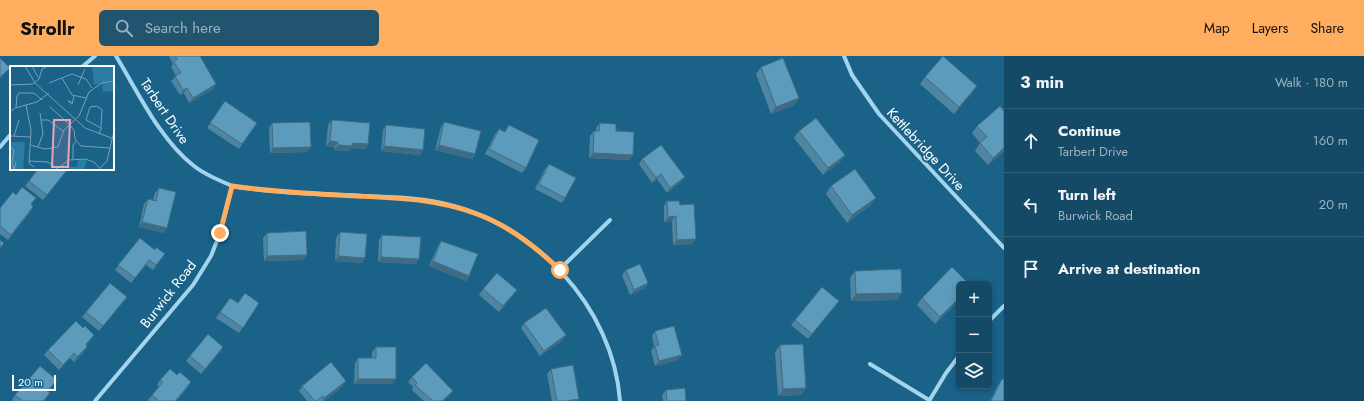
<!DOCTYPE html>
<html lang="en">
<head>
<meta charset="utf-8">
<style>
	body { margin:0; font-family:Jost,sans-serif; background:#21546f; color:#f1f3f6 }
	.controls { position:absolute; right:12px; bottom:12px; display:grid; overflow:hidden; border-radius:6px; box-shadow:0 2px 6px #0003 }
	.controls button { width:36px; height:36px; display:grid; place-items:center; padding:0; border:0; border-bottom:1px solid #33627a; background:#144a66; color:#f1f3f6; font:20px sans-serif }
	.scale { position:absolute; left:12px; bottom:10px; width:44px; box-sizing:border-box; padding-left:4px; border:2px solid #fff; border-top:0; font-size:11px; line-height:14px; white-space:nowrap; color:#fff; -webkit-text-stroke:3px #1a6288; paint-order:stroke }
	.stop { position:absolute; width:12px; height:12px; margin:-9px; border:3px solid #ffae5f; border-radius:50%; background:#fff }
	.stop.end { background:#ffae5f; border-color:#fff; box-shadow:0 1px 4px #0008 }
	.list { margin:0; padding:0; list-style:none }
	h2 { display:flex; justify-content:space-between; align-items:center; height:52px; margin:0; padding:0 16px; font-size:17px }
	h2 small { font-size:13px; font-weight:400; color:#9db3bf }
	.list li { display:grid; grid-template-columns:26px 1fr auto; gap:12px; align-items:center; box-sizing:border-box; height:64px; padding:0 16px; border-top:1px solid #33627a }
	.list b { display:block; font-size:15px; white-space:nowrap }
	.list p { margin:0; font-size:13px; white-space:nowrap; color:#9db3bf }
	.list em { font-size:13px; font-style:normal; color:#9db3bf }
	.icon { flex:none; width:22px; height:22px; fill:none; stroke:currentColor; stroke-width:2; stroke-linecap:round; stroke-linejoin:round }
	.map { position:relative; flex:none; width:1004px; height:345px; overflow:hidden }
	header { display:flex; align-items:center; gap:24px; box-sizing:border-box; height:56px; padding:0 20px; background:#ffae5f; color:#111 }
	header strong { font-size:19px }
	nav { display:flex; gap:22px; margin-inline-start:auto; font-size:14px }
	.search { width:280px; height:36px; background:#21546f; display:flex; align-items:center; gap:10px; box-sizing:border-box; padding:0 14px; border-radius:6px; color:#9db3bf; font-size:15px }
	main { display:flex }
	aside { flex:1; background:#144a66 }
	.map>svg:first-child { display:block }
</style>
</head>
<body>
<header>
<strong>Strollr</strong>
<div class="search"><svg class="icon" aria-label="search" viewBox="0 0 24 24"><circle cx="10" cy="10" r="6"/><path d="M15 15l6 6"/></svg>Search here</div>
<nav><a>Map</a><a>Layers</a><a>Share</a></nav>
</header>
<main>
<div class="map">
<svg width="1004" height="345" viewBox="0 0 1004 345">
	<rect width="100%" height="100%" fill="#1a6288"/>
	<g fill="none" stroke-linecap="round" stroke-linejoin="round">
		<path stroke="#a3d4ed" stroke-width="4" d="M 116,0 C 138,36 160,84 194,110 C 204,118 218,124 230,129 C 236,132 245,132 253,133 C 283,137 314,138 344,139 C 376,141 410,140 442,147 C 534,167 613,250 620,345
			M 844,0 L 852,19 L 879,58 L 1004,192
			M 82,11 L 95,0
			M 0,91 L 11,78
			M 559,214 L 610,164
			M 989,265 L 1004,250
			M 870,308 L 929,344
			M 95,345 L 193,229 L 211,200 L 220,177 L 232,131
			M 929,345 L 946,317 L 959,300"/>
	</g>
	<path fill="#4f85a1" d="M 169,0 L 200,0 L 216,28 L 213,33 L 189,47 L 184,37 L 180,39 L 171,25 L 176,20 L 171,11 L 173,8 Z
		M 761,11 L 799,42 L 794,49 L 771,58 L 756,18 Z
		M 925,21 L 972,37 L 954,58 L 920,28 Z
		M 225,45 L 257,67 L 239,93 L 207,72 Z
		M 1004,55 L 1004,95 L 988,109 L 975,95 L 980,87 L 972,77 L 977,70 Z
		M 332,64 L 368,88 L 365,93 L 351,92 L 349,95 L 334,94 L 334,91 L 326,90 L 328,69 Z
		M 444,66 L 475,98 L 472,103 L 435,94 L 441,71 Z
		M 272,67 L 307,96 L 270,97 L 269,72 Z
		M 600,67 L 616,75 L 633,99 L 629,104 L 589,102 L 590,80 L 594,75 L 596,75 L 596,72 Z
		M 386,69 L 423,94 L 420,99 L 381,95 L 383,74 Z
		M 509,69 L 526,112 L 522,117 L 485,98 L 495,78 L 499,73 L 504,76 Z
		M 799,75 L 845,99 L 840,106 L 823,119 L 794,82 Z
		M 642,103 L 685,121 L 681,126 L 667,137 L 657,123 L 652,127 L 639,108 Z
		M 549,108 L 565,142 L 562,147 L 535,133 L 545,113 Z
		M 38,113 L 68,113 L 43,144 L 25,130 Z
		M 831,130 L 871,149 L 847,167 L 826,138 Z
		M 159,132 L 167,172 L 164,177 L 139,171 L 144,148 L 148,143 L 153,144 L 155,137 Z
		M 667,145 L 680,149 L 692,188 L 673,189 L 672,165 L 664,166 L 664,150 Z
		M 32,148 L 30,156 L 8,184 L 0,178 L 0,152 Z
		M 340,176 L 365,202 L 362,207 L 335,205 L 336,182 Z
		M 267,177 L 307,199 L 303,204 L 264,205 L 263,182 Z
		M 382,179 L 419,203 L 416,208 L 378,206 L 379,184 Z
		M 140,182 L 161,203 L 153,214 L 146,209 L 131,227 L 115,214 Z
		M 441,185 L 469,220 L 466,225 L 429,210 L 438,190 Z
		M 626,214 L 648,227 L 645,232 L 630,239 L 622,219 Z
		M 855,215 L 897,244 L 851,245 L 850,222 Z
		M 959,228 L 959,244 L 935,268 L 917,249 L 922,242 Z
		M 483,233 L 513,239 L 499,256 L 479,239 Z
		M 230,242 L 238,247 L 259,247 L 239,277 L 216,262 Z
		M 839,245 L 808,283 L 791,269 L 795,264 Z
		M 123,246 L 99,275 L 82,261 L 86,256 Z
		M 524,267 L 562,285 L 540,300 L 521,272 Z
		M 83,272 L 94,279 L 86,289 L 84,296 L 74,306 L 70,302 L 59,314 L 44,299 L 48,294 Z
		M 655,275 L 678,304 L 655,310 L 651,295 L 654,291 L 652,280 Z
		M 780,289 L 806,332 L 801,339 L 778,340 L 775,296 Z
		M 223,291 L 220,296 L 201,318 L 186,305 L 190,300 Z
		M 376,291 L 392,328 L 354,328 L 355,307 L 358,302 L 372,302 L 372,296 Z
		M 551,313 L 578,345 L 552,345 L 547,318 Z
		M 412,321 L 449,340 L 443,345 L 424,345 L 412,334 L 413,331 L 408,326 Z
		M 1002,323 L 1004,345 L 990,345 L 997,331 Z
		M 57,324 L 48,336 L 46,343 L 44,345 L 13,345 L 12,344 L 15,339 Z
		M 160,324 L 188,331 L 176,345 L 149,345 L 148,344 L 159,331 L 157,329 Z
		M 302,330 L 343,330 L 324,345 L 307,345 L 299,335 Z
		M 666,334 L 686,345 L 663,345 L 662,339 Z"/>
	<path fill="#406c83" d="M 10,12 L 6,17 L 0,23 L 0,21 Z
		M 216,28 L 213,33 L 189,47 L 193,42 Z
		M 977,30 L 972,37 L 954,58 L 959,51 Z
		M 187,32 L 184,37 L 180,39 L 183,34 Z
		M 799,42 L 794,49 L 771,58 L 776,51 Z
		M 330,85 L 338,86 L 334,91 L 326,90 Z
		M 353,87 L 368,88 L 365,93 L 351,92 L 349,95 L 334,94 L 338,89 Z
		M 439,89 L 475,98 L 472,103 L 435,94 Z
		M 384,90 L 423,94 L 420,99 L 381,95 Z
		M 311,91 L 307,96 L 270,97 L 273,92 Z
		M 1004,92 L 1004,95 L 988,109 L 993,102 Z
		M 593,97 L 633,99 L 629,104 L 589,102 Z
		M 845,99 L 840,106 L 823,119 L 828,112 Z
		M 661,118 L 657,123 L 652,127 L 656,122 Z
		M 685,121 L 681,126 L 667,137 L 670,132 Z
		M 876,142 L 871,149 L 847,167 L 852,159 Z
		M 676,160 L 672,165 L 664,166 L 668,161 Z
		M 142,166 L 167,172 L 164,177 L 139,171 Z
		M 696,183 L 692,188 L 673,189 L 677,184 Z
		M 307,199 L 303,204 L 264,205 L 267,200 Z
		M 338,200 L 365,202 L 362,207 L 335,205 Z
		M 381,201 L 419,203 L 416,208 L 378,206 Z
		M 433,205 L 469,220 L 466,225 L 429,210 Z
		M 648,227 L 645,232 L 630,239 L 634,234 Z
		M 517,234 L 513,239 L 499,256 L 503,250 Z
		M 902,237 L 897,244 L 851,245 L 856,238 Z
		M 959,242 L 959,244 L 935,268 L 940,261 Z
		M 839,245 L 836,250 L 808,283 L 812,278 Z
		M 94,279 L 91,285 L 82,293 L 86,288 Z
		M 566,279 L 562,285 L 540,300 L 544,295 Z
		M 87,291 L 84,296 L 74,306 L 77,301 Z
		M 223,291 L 220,296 L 201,318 L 205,313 Z
		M 682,299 L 678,304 L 655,310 L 659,305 Z
		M 358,323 L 396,323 L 392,328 L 354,328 Z
		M 346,325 L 343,330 L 324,345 L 323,345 L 324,342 Z
		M 806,332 L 801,339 L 778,340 L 783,333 Z
		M 453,335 L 449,340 L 443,345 L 442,345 Z
		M 579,343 L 578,345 L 566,345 Z"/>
	<path fill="#5c9bbb" stroke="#406c83" d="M 175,0 L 200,0 L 216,28 L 193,42 L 187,32 L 183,34 L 175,20 L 181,17 L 174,6 L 177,3 Z
		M 943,0 L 977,30 L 959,51 L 925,21 Z
		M 0,2 L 10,12 L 0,21 Z
		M 783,2 L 799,42 L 776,51 L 761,11 Z
		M 225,45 L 257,67 L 242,88 L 210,67 Z
		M 1000,50 L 1004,55 L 1004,92 L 993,102 L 980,87 L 987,81 L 977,70 Z
		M 816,62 L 845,99 L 828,112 L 799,75 Z
		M 332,64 L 370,67 L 368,88 L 353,87 L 352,90 L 338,89 L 338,86 L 330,85 Z
		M 310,66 L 311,91 L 273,92 L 272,67 Z
		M 444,66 L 481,75 L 475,98 L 439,89 Z
		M 600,67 L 616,68 L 616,75 L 634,76 L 633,99 L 593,97 L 594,75 L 599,75 Z
		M 113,68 L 116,73 L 113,75 Z
		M 386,69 L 425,73 L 423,94 L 384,90 Z
		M 509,69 L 539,84 L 526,112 L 489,93 L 499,73 L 505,76 Z
		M 661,89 L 685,121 L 670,132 L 661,118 L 656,122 L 642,103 Z
		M 549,108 L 576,122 L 565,142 L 539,128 Z
		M 38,113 L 68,113 L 47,139 L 29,125 Z
		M 855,113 L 876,142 L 852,159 L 831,130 Z
		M 22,131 L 36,142 L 31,148 L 33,151 L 11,179 L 0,170 L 0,152 L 13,136 L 16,139 Z
		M 159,132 L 176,136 L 167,172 L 142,166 L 148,143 L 156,145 Z
		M 667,145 L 679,145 L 680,149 L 694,148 L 696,183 L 677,184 L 676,160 L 668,161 Z
		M 306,175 L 307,199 L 267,200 L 267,177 Z
		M 340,176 L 367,178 L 365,202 L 338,200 Z
		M 382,179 L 421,181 L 419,203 L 381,201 Z
		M 140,182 L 155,194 L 156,191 L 165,198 L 156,209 L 149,204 L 135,222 L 118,209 Z
		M 0,184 L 4,187 L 0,192 Z
		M 441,185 L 478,198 L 469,220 L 433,205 Z
		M 640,208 L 648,227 L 634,234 L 626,214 Z
		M 952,211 L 969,228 L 959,228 L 959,242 L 940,261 L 922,242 Z
		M 901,213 L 902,237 L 856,238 L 855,215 Z
		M 497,217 L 517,234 L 503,250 L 483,233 Z
		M 110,227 L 127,241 L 103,270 L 86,256 Z
		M 822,231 L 839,245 L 812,278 L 795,264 Z
		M 245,237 L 259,247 L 243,272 L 220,256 L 230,242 L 238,247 Z
		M 546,252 L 566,279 L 544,295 L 524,267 Z
		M 76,265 L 83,272 L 85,270 L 94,279 L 86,288 L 87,291 L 77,301 L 74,297 L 63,309 L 48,294 Z
		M 674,270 L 682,299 L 659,305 L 655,290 L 659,289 L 655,275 Z
		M 208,278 L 223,291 L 205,313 L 190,300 Z
		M 803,288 L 806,332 L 783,333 L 780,289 Z
		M 376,291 L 396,291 L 396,323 L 358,323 L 358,302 L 376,302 Z
		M 331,306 L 346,325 L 324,342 L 323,340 L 316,345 L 315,345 L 302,330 Z
		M 426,307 L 453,335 L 442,345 L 433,345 L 415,329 L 417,327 L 412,321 Z
		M 573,309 L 579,343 L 566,345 L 557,345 L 551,313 Z
		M 40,310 L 57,324 L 47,335 L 50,337 L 43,345 L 23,345 L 15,339 Z
		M 170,313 L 177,319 L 180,316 L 191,326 L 175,345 L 159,345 L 152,339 L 163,326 L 160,324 Z
		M 1002,323 L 1004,324 L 1004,345 L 991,345 Z
		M 685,332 L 686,345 L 667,345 L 666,334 Z"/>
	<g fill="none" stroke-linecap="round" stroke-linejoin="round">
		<path stroke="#ffae5f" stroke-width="5" d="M 220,177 L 232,130 C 274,136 315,138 357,140 C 398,142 438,143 477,158 C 508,169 536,191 560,214"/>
	</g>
	<g text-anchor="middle" stroke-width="4" stroke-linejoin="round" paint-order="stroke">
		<g font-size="14" fill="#fff" stroke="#1a6288">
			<text transform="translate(165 55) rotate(56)" y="5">Tarbert Drive</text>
			<text transform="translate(926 93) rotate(47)" y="5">Kettlebridge Drive</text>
			<text transform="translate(168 238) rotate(-52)" y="5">Burwick Road</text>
		</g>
	</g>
	<g transform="translate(10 10)">
		<rect width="104" height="104" fill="#1a6288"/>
		<path d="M 82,0 L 104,0 L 104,15 L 84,19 ZM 104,16 L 104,25 L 93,26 L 92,17 ZM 0,76 L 15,76 L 13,104 L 0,104 ZM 68,93 L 77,94 L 74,104 L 58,104 L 59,100 L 67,101 Z" fill="#2a7ca5"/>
		<path fill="none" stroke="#76a1b8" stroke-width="1" d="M 15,0 L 25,17 L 75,62 L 104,73M 22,0 L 28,11M 52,12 L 62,29 L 76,32M 39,17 L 62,8 L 76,13 L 82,22M 0,19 L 23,18 L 29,13 L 32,3 L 38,0M 68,19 L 75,3M 61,36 L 58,35 L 62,38 L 64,30M 16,39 L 21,64 L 19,97 L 24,101M 6,41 L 7,30 L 9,27 L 24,27 L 32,34M 40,41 L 58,57 L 64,64 L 65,73 L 71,80 L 100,82M 0,46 L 5,42 L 27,36 L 39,27M 31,54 L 38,54 L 53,65M 89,68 L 91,63 L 91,60 L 92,44 L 87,40 L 80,41 L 76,54 L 91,62M 0,70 L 21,71M 4,70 L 9,54M 20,79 L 35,83 L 48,81 L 54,64 L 69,50 L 79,26 L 92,17 L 104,15M 0,81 L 4,84 L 2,97 L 4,103 L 6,97 L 4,95M 28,81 L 33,68 L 30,47M 63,93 L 63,79 L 66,75M 19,95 L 38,96 L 49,104M 48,102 L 59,94 L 75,93 L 84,96 L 91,104M 90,102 L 97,95 L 104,65"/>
		<path fill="#e7a3bd" fill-opacity="0.15" stroke="#e7a3bd" stroke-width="2" d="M 44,54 L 60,54 L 58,101 L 42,101 Z"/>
		<rect width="104" height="104" fill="none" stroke="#fff" stroke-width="2"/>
	</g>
</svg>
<div class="controls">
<button>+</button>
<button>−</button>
<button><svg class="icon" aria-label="layers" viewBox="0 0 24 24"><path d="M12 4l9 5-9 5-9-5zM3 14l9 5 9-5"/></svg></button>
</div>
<div class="scale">20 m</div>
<div class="stop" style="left:560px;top:214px"></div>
<div class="stop end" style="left:220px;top:177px"></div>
</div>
<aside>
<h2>3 min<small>Walk · 180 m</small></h2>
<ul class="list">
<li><svg class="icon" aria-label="ahead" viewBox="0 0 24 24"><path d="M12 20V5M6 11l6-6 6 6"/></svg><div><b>Continue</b><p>Tarbert Drive</p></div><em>160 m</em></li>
<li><svg class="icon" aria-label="left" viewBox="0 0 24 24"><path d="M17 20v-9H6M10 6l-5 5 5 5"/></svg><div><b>Turn left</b><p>Burwick Road</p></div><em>20 m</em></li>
<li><svg class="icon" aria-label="arrive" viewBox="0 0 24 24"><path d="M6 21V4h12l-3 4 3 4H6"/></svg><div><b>Arrive at destination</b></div></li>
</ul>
</aside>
</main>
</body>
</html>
